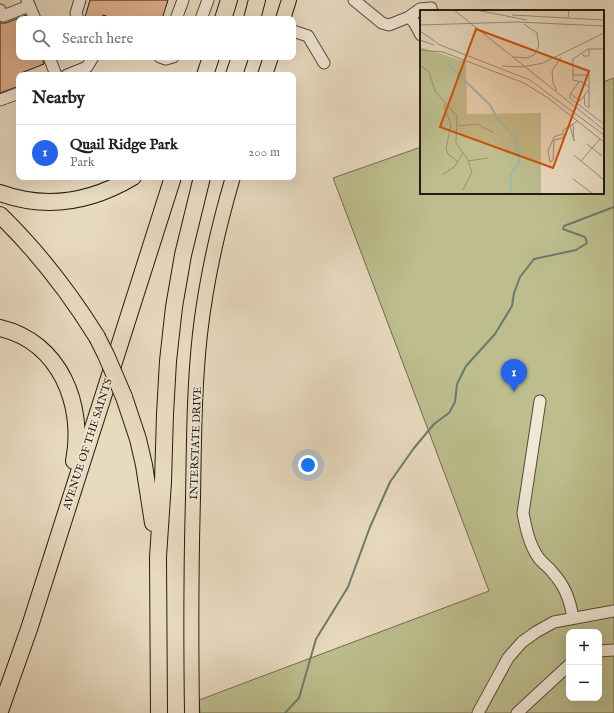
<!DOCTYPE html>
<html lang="en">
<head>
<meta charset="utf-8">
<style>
	body { margin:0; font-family:"IM FELL English",serif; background:#f6f6f6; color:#202124 }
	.controls { position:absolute; right:12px; bottom:12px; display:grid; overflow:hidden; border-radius:8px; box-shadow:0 4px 16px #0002 }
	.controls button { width:36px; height:36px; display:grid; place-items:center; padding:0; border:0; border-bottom:1px solid #e0e0e0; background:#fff; color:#202124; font:20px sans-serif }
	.you { position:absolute; left:308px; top:465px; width:14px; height:14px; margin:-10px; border:3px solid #fff; border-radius:50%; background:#1a73e8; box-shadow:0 0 0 6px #1a73e833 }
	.badge { display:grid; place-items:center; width:26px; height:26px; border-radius:50%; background:#2563eb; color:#fff; font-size:13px; font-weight:700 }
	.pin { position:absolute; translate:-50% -33px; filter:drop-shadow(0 1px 2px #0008) }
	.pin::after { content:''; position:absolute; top:21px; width:14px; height:12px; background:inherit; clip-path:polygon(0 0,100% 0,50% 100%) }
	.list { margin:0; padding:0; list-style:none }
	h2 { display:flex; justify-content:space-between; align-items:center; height:52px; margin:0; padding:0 16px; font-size:17px }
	h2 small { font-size:13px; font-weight:400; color:#757577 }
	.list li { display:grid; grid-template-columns:26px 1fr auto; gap:12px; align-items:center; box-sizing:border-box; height:56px; padding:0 16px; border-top:1px solid #e0e0e0 }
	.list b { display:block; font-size:15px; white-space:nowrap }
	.list p { margin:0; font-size:13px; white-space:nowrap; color:#757577 }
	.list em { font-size:13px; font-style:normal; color:#757577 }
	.icon { flex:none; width:22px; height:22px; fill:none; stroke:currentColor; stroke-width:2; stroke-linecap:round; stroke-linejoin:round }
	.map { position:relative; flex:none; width:614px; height:713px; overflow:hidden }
	.search { position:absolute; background:#fff; box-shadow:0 4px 16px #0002; left:16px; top:16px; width:280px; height:44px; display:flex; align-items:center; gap:10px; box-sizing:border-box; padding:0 14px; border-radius:8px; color:#757577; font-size:15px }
	.panel { position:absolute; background:#fff; box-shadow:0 4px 16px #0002; left:16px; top:72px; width:280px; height:108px; border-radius:8px }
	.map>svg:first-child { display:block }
</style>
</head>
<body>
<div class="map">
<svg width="614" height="713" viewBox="0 0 614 713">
	<rect width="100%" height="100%" fill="#e8dabf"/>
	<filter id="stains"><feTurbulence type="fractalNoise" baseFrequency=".005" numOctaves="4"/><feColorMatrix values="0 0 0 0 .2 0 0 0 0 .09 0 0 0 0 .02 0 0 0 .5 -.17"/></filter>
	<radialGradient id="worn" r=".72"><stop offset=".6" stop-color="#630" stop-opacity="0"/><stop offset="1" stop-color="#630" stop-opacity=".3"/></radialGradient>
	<path fill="#bdbd8d" stroke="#726c4e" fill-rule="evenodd" d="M 614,78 L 614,713 L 200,713 L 199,700 L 489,591 L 333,178 L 421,147 L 421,193 L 603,193 L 603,82 ZM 569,632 L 599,632 L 599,698 L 569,698 Z"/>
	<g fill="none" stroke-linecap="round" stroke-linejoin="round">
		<path stroke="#6a7b6e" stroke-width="2" d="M 285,713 L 299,698 L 316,639 L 348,587 L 370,527 L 390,482 L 414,448 L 434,424 L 449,413 L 455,402 L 457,384 L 466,366 L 495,334 L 512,306 L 514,293 L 520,277 L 534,259 L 576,250 L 587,243 L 585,237 L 563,229 L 564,226 L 614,207"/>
	</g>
	<path fill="#e2b38e" stroke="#261b10" d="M 90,0 L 168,0 L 162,19 L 115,19 L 103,15 L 101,19 L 89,19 L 85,17 Z
		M 26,15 L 27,19 L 19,19 L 19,57 L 42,57 L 44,64 L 21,73 L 22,75 L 19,75 L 19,86 L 0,93 L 0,23 L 6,23 Z"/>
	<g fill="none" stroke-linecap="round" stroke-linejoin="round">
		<g stroke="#564b3c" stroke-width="13">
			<path id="minor" d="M 27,0 L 35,19
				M 354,0 L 382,23 L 389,25 L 409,17 L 420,9 L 431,8 L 432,11
				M 0,10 L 3,16 L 29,6
				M 409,17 L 414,22 L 421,35
				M 78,19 L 76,13 L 80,0
				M 176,19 L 183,0
				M 201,19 L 208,0
				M 293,31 L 308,36 L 324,63
				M 49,57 L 56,75
				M 160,57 L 166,59 L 173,57
				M 67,75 L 87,67 L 93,57
				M 0,100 L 19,93
				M 540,401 L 523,513 C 526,528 529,544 538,557 C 542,563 549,567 553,573 C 565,586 570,600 573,618
				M 599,651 L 614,650
				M 478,713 L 508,658 L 522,642 L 536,632 L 554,622 L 614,611
				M 517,713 L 569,665"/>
		</g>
		<g stroke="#261b10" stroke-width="16">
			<path id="major" d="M 283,19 L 289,0
				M 265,75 L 271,57
				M 192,713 C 191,641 191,569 193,498 C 194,443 194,388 200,334 C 206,281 218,228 233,177"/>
		</g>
		<g stroke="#261b10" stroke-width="18">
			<path id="highway" d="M 223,19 L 229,0
				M 252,19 L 257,0
				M 205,75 L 211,57
				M 234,75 L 240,57
				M 0,193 C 47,210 91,202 133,177
				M 0,215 C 38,252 69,292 97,337
				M 0,328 C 60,342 85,405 74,461
				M 124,397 L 138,439 L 144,465 L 153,523
				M 0,711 L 29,629 L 173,177
				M 159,713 L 158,557 L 163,482 L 165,414 L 168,361 L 174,307 L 183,255 L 202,177"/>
		</g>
		<use href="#minor" stroke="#f0e7d5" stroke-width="11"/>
		<use href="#major" stroke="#e8dabf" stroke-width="14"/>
		<use href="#highway" stroke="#e8dabf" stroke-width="16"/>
		<g stroke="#261b10" stroke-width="18" stroke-linecap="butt">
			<path id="highway-bridge" d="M 97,337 L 106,355 L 124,397"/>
		</g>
		<use href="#highway-bridge" stroke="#e8dabf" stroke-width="16"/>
	</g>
	<g text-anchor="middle" stroke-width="3" stroke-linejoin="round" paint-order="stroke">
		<g font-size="11" fill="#261b10" stroke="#f0e7d5">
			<text transform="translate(195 443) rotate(-88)" y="4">INTERSTATE DRIVE</text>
			<text transform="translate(87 444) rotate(-72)" y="4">AVENUE OF THE SAINTS</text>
		</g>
	</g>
	<g transform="translate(420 10)">
		<rect width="184" height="184" fill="#e8dabf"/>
		<path d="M 0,37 L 46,52 L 47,104 L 121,103 L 121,184 L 0,184 Z" fill="#bdbd8d"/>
		<path fill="none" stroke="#98bbac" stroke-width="2" d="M 28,54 L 70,95 L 77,108 L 97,130 L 96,140 L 100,137 L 99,153 L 90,164 L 91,184"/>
		<path fill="none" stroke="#9a8e79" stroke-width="1" d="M 34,0 L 184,120M 56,0 L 107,10M 145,0 L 149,0 L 148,8M 92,5 L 184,10M 0,15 L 97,12 L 184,16M 0,21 L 20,35 L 110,70 L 184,125M 0,30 L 14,35M 0,40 L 23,42 L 104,73 L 128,88 L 184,132M 161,43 L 164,46 L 169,46 L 169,39M 93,47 L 108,48 L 115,44 L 119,36 L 117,23 L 104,14M 0,55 L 9,62 L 15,81 L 37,106 L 36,133 L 48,150 L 52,162 L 43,180M 82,56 L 103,57 L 123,53 L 184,23M 153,65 L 169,65 L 169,77M 159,72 L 150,84 L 150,88 L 184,114M 168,80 L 164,86 L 165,95 L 169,98M 137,81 L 133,73 L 132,61 L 141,47M 150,83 L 160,91 L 164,86M 26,93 L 24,97 L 31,115 L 26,138 L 28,144 L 37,151M 169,98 L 169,77 L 162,72 L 153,70 L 153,49 L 168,39 L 184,39M 38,116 L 57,114 L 74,123M 150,116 L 154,131 L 153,114M 142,124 L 134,127 L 128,141 L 130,152 L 133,150 L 134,130 L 143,128 L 143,120 L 158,111M 167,134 L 182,146M 154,145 L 184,170M 48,151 L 68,148M 161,151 L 180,129M 22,165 L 35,156 L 43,143M 153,169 L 173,184"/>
		<path fill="#cb500d" fill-opacity="0.15" stroke="#cb500d" stroke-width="2" d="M 56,19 L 169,61 L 133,158 L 20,117 Z"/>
		<rect width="184" height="184" fill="none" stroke="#261b10" stroke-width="2"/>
	</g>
	<rect width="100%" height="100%" filter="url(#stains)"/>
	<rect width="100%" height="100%" fill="url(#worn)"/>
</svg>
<div class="controls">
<button>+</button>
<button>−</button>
</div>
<div class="you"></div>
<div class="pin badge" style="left:514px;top:392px">1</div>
<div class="search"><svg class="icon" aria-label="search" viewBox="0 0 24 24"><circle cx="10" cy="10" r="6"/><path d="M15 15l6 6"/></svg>Search here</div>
<section class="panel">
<h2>Nearby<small></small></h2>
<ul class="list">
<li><span class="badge">1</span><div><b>Quail Ridge Park</b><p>Park</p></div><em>200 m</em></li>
</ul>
</section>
</div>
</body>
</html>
